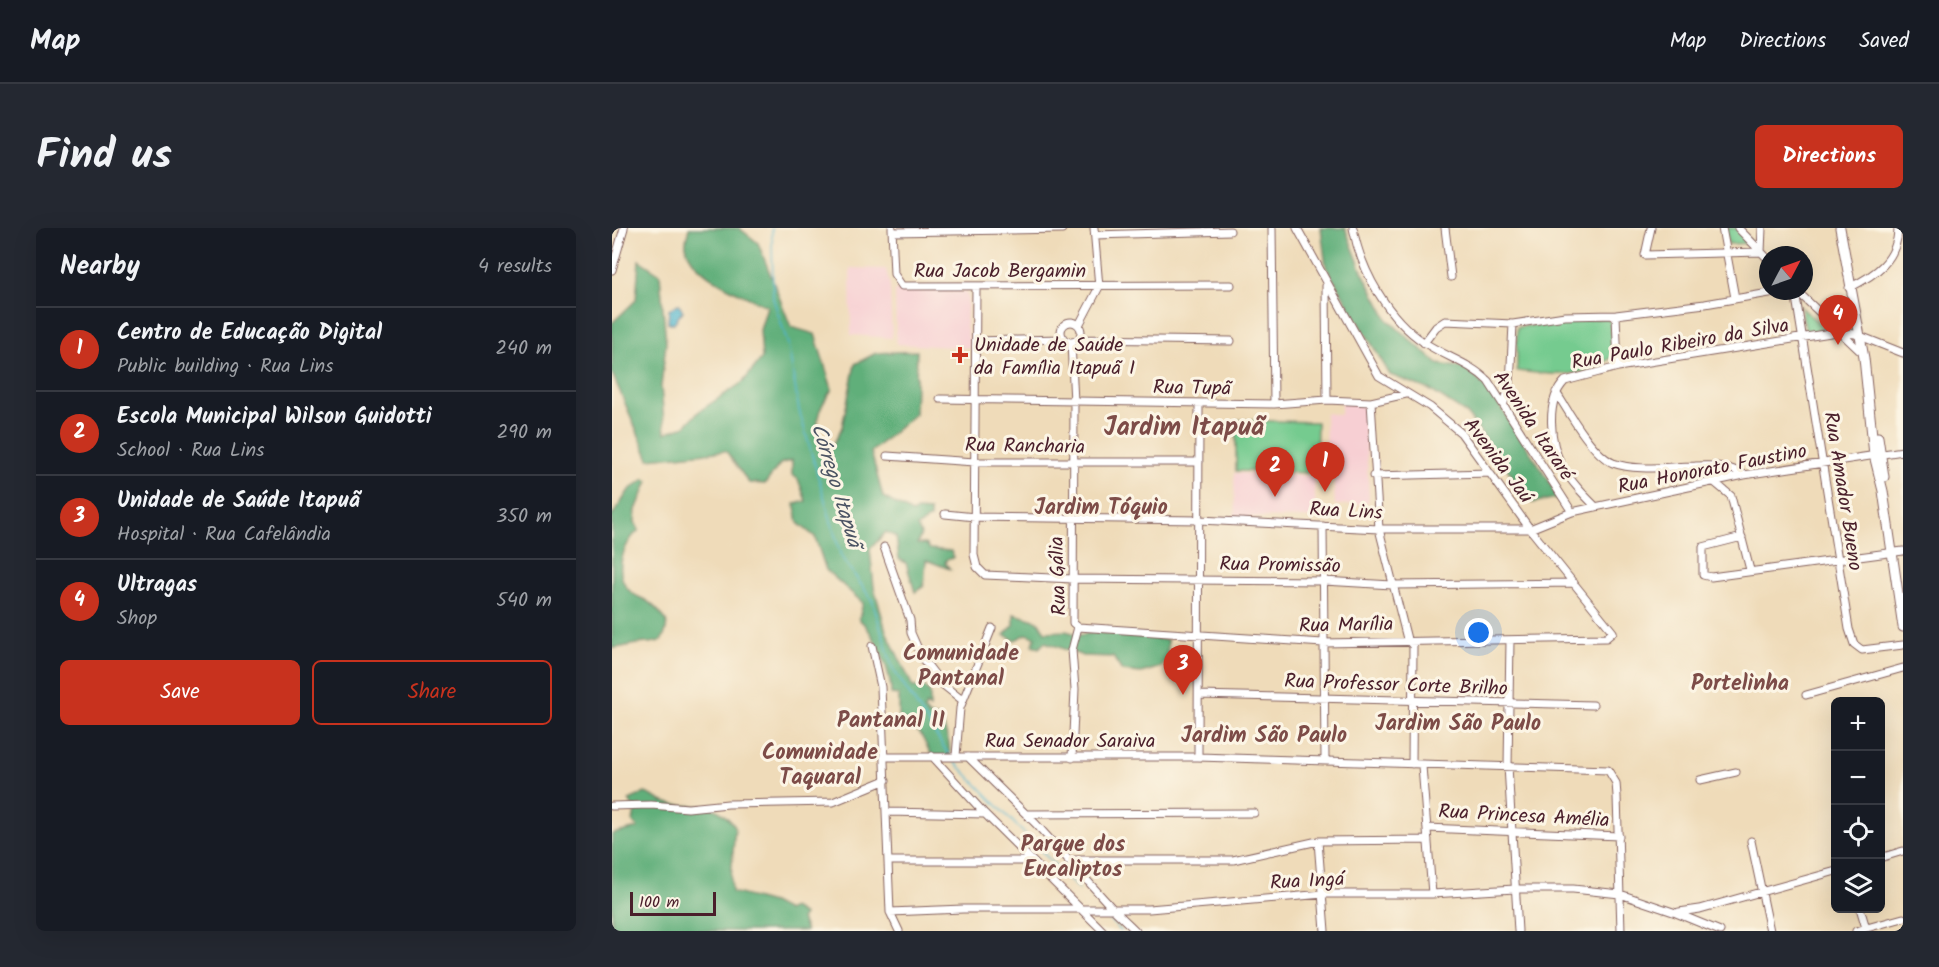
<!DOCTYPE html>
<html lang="en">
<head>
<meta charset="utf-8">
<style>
	body { margin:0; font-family:Kalam,sans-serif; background:#242831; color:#f1f3f6 }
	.controls { position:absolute; right:18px; bottom:18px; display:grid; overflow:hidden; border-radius:9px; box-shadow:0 6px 24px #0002 }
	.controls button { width:54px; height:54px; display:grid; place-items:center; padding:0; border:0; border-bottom:2px solid #363941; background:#171b24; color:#f1f3f6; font:30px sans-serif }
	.compass { position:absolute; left:1147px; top:18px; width:54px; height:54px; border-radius:50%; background:#171b24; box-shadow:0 6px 24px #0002; rotate:49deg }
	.scale { position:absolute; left:18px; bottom:15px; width:86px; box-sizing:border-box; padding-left:6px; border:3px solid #4a1f2b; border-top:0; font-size:16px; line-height:21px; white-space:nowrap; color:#4a1f2b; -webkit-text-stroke:4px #fcf5e5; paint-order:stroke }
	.you { position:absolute; left:867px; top:405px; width:21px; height:21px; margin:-15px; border:4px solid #fff; border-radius:50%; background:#1a73e8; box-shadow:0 0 0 9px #1a73e833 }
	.badge { display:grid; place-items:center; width:39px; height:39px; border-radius:50%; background:#c8321e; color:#fff; font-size:20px; font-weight:700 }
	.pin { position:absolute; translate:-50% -50px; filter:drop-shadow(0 2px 3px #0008) }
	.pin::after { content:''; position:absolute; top:32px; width:21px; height:18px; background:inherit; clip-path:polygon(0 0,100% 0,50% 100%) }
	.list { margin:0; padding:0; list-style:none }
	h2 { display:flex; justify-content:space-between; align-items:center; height:78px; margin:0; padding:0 24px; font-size:26px }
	h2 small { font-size:20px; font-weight:400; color:#9ea1a6 }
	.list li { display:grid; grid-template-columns:39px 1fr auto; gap:18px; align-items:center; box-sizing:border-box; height:84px; padding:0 24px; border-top:2px solid #363941 }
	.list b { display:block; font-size:22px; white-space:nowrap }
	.list p { margin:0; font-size:20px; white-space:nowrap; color:#9ea1a6 }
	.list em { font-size:20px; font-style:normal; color:#9ea1a6 }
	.actions { display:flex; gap:12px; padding:18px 24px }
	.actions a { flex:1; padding:14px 0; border:2px solid #c8321e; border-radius:9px; text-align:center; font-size:21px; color:#c8321e }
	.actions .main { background:#c8321e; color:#fff }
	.icon { flex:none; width:33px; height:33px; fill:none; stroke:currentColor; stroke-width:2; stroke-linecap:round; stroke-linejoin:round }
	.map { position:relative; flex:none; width:1291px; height:703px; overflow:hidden; border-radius:9px }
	header { display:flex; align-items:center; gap:36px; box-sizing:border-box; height:84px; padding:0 30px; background:#171b24; border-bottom:2px solid #363941 }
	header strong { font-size:28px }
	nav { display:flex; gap:33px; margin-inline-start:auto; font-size:21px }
	.intro { display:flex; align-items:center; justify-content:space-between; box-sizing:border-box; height:144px; padding:0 36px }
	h1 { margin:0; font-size:42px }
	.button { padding:15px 27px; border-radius:9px; background:#c8321e; color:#fff; font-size:21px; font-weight:700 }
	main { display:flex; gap:36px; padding:0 36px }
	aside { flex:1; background:#171b24; border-radius:9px; box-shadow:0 6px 24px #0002 }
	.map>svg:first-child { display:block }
</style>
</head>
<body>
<header>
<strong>Map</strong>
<nav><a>Map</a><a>Directions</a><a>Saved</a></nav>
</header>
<div class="intro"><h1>Find us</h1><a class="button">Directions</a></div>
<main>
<aside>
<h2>Nearby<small>4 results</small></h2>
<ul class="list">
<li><span class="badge">1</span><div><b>Centro de Educação Digital</b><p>Public building · Rua Lins</p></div><em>240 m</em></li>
<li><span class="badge">2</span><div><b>Escola Municipal Wilson Guidotti</b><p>School · Rua Lins</p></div><em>290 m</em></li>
<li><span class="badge">3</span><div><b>Unidade de Saúde Itapuã</b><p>Hospital · Rua Cafelândia</p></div><em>350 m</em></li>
<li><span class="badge">4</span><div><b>Ultragas</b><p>Shop</p></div><em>540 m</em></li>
</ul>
<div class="actions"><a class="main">Save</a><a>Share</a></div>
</aside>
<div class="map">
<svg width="1291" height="703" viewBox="0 0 1291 703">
	<rect width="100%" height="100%" fill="#fcf5e5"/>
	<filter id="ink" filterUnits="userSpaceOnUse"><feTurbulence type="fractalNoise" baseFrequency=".0167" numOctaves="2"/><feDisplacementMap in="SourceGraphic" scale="12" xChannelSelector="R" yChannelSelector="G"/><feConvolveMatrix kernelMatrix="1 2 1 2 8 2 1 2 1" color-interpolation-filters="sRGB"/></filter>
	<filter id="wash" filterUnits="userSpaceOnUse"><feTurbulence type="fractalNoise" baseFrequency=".008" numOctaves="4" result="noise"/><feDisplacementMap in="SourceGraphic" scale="24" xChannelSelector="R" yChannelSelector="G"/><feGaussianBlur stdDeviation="1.35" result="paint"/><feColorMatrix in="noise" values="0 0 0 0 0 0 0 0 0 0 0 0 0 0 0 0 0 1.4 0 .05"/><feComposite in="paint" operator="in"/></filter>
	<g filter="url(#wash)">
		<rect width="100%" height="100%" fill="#efdbb9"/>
		<path fill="#f7cfd3" d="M 238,40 L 274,41 L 278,58 L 280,110 L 239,107 Z
			M 283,61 L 353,63 L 356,69 L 354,97 L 359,120 L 284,116 Z
			M 729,174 L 752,175 L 757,269 L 755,276 L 723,277 L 721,244 L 715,243 L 713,185 L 729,187 Z
			M 622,245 L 702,248 L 704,290 L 623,289 Z"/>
		<path fill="#75cb8f" stroke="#60755d" stroke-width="1.5" d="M 1114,0 L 1124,0 L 1140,15 L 1116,16 Z
			M 1189,79 L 1213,101 L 1194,105 Z
			M 993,90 L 998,93 L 1002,128 C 971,152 942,147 905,143 L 905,99 Z
			M 624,192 L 705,194 L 704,245 L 624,243 Z"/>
		<path fill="#60af7a" stroke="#556752" stroke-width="1.5" d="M 77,0 L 127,0 L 146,15 L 179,99 L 203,106 L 220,161 C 201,189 204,192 212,225 L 218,223 L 230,199 L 243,136 L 264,125 L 305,123 L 303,186 L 259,224 L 271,269 L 300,285 L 305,282 L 318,283 L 318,290 L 305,299 L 309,306 L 305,316 L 314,316 L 318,321 L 339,323 L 341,330 L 334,332 L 333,335 L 338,341 L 314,332 L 312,358 L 303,364 L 294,335 L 287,331 L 284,309 L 274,304 L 258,321 L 262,359 L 274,403 L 301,459 L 312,459 L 318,465 L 318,480 L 314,477 L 312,482 L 317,488 L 329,489 L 337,515 L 338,528 L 320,528 L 310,509 L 296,493 L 287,492 L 287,467 L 279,466 C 280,446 263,405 247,391 L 251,375 L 214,342 L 203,309 L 186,295 L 183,276 L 194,273 L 186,251 L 180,247 L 180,232 L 168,236 L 153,256 L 137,255 L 114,223 L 37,231 L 0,145 L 0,95 L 24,72 L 27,32 L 48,46 L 54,115 L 49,159 L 53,205 L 73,198 L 86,184 L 131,154 L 150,130 L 148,102 L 155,78 C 131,67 79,47 74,18 C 73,13 76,5 77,0 Z
			M 709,0 L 733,0 L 750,43 L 776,92 L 826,136 L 853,140 L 877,162 L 936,251 L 945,270 L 920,275 L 855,186 L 818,162 L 778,147 L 714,39 Z
			M 33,251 L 36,253 L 24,282 L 23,294 L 27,302 C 10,317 0,347 19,364 C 23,368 30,370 35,373 C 43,378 49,386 55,393 C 53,420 45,413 25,416 C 16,417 9,420 0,420 L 0,288 L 17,262 Z
			M 402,386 L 426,393 L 433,404 L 454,403 L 468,407 L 486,404 L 556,412 L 555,431 L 549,439 L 529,445 L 510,443 L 501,429 L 471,428 L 433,414 L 427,420 L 421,417 L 423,409 L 415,406 L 403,412 L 392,407 L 402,397 Z
			M 33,565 C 41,567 47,573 55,575 C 87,583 97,567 123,598 L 119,651 L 120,664 L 160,675 L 175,683 L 181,680 L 192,687 L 189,691 L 194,703 L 0,703 L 0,606 L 26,600 L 21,594 L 23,583 L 17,572 Z"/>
		<path fill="#50b5ce" stroke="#4d6a7c" stroke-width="1.5" d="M 66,76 L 71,83 L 62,95 L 56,95 L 57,82 Z"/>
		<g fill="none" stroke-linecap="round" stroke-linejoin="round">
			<path stroke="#50b5ce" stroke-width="1.5" d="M 160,0 L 161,70 L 176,116 L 187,182 L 229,328 L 260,372 L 281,441 L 337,527
				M 342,533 L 467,662
				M 497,691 L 509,703"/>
		</g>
	</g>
	<g filter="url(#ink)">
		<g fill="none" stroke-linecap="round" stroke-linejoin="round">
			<g stroke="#84615d" stroke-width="9">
				<path id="minor" d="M 280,0 L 282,46 L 290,58 L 619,57
					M 660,0 L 662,176
					M 741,0 C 749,43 776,91 813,115 C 834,129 858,135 876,153 L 960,284
					M 833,0 L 839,49
					M 1039,0 L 1033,27 L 1149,24
					M 1110,0 L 1123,70
					M 1126,0 L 1156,31
					M 280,4 L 450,1
					M 483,7 L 618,3
					M 1149,24 L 1150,0
					M 0,42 L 12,0
					M 714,58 L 715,172
					M 364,59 L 362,327 L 365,339 L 373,347 L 461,351 L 712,353 L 780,357 L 962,355
					M 1237,60 C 1263,47 1286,32 1286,0
					M 1183,63 L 1237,401 L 1242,416 L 1250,422 L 1291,417
					M 1185,63 L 1247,122
					M 1004,87 L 1006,139
					M449 104a10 10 0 1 1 20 0a10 10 0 1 1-20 0Z
					M 467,97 L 487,59 L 482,0
					M 466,111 L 619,113
					M 365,113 L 450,111
					M 459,115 L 462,174 L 461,391 L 461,395 L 466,399
					M 812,115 L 824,99 L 833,93 L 901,96 L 953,88 L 1004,87 L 1093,76 L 1169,63
					M 944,164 C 956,183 980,226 1001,235 C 1025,244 1058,238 1083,238 C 1102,237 1116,237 1132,247
					M 328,171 L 662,176 L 715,172 L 759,174 L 794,166
					M 759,174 L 767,301 L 795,411 L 801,418 L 800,536
					M 892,175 L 898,157 L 901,96
					M 275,228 L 363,234 L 587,234
					M 761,248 L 878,245
					M 1101,253 L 1119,268 L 1138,342
					M 984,279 C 972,267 959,254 950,238 C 938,215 933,173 953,153 L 1006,139 L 1225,104 L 1243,106 L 1291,125
					M 333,286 L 363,289 L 588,292 L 767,301 L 918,301 L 960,284 L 1132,247 L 1291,223
					M 711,298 L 713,532
					M 1130,309 L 1091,319 L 1091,347 L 1099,349 L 1291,323
					M 272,319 L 298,392 L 299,405 L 310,430 L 330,456 L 350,472
					M 466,399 L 711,415 L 994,410 L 1001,404 L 918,301 L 849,205 L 818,179 L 767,148 L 685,0
					M 898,412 L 896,538 L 906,703
					M 260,418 L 269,459 L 278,684 L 287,703
					M 587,467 L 981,477
					M 1194,467 L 1291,440
					M 320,528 L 373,586 L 491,703
					M 344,528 L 348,480 L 380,400
					M 273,529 L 586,529 L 996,542 L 1004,555 L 1005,568 L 1009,703
					M 356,529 L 424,596 L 501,681 L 524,703
					M 586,529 L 587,176
					M 460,530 L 463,461 L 460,422 L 466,399
					M 810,538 L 820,666
					M 1088,552 L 1124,544
					M 0,578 L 39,577 L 76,580 L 116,576 L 221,574 L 274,552
					M 275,584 L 373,586
					M 414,586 L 642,585
					M 815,600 L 1007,608
					M 706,613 L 713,703
					M 1139,613 L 1158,703
					M 1268,630 L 1291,623
					M 456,632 L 621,632 L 706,613 L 816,612
					M 276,633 L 420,633
					M 1248,680 L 1254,700
					M 278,684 L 351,681 L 537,681 L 712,666 L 820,666 L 903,661 L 961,661 L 1008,666 L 1064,685 L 1108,703
					M 1067,684 L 1088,681 L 1224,643
					M 1244,703 L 1291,690"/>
			</g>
			<g stroke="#84615d" stroke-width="11">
				<path id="major" d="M 1228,0 L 1252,130 L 1262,227 L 1271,263 L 1291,399
					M 1266,209 L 1272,249"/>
			</g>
			<use href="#minor" stroke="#fff" stroke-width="7"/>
			<use href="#major" stroke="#fff" stroke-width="9"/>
		</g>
	</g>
	<path fill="#c8321e" stroke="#fcf5e5" stroke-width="2" d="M345 118h6v6h6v6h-6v6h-6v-6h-6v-6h6z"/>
	<g text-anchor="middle" stroke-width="6" stroke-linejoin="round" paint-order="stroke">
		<g font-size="20" fill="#4a1f2b" stroke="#fcf5e5">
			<text x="388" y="49">Rua Jacob Bergamin</text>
			<text transform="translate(1068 115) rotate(-10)" y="7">Rua Paulo Ribeiro da Silva</text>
			<text transform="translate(580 159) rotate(1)" y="7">Rua Tupã</text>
			<text transform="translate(922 197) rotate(56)" y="7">Avenida Itararé</text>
			<text transform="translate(413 217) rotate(1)" y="7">Rua Rancharia</text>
			<text transform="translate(887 232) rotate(53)" y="7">Avenida Jaú</text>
			<text transform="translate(1100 240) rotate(-11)" y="7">Rua Honorato Faustino</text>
			<text transform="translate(1232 263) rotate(81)" y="7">Rua Amador Bueno</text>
			<text transform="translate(734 282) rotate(3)" y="7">Rua Lins</text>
			<text transform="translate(668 336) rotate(1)" y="7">Rua Promissão</text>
			<text transform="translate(445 348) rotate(-92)" y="7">Rua Gália</text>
			<text transform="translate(734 396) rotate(-1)" y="7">Rua Marília</text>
			<text transform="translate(784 456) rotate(2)" y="7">Rua Professor Corte Brilho</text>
			<text x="458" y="519">Rua Senador Saraiva</text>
			<text transform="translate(912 587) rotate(3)" y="7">Rua Princesa Amélia</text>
			<text transform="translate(695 652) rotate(-3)" y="7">Rua Ingá</text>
		</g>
		<g font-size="20" fill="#4a1f2b" stroke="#fcf5e5" text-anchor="start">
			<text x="362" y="123">Unidade de Saúde<tspan x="362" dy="23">da Família Itapuã I</tspan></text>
		</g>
		<g font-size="21" font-style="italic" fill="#4c5464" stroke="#fcf5e5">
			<text transform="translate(225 257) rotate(73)" y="7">Córrego Itapuã</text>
		</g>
		<g font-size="22" font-weight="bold" fill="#7d4c48" stroke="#fcf5e5">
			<text x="489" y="286">Jardim Tóquio</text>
			<text x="349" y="432">Comunidade<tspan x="349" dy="25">Pantanal</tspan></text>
			<text x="1128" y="462">Portelinha</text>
			<text x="279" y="499">Pantanal II</text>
			<text x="846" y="502">Jardim São Paulo</text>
			<text x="652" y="514">Jardim São Paulo</text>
			<text x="208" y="531">Comunidade<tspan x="208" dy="25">Taquaral</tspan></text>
			<text x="461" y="623">Parque dos<tspan x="461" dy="25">Eucaliptos</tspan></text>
		</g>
		<g font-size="26" font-weight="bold" fill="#7d4c48" stroke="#fcf5e5">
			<text x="572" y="207">Jardim Itapuã</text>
		</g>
	</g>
</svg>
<div class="controls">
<button>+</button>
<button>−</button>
<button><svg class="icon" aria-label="locate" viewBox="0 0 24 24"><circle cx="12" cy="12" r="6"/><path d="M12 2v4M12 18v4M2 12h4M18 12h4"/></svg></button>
<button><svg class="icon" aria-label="layers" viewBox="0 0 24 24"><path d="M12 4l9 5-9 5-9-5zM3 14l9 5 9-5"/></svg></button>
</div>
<svg class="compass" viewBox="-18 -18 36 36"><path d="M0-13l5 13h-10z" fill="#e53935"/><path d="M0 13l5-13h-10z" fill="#9ea1a6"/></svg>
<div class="scale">100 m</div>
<div class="you"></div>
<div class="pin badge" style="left:713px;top:264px">1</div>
<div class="pin badge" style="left:663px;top:269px">2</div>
<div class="pin badge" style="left:571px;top:467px">3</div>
<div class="pin badge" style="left:1226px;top:117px">4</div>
</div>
</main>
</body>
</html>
